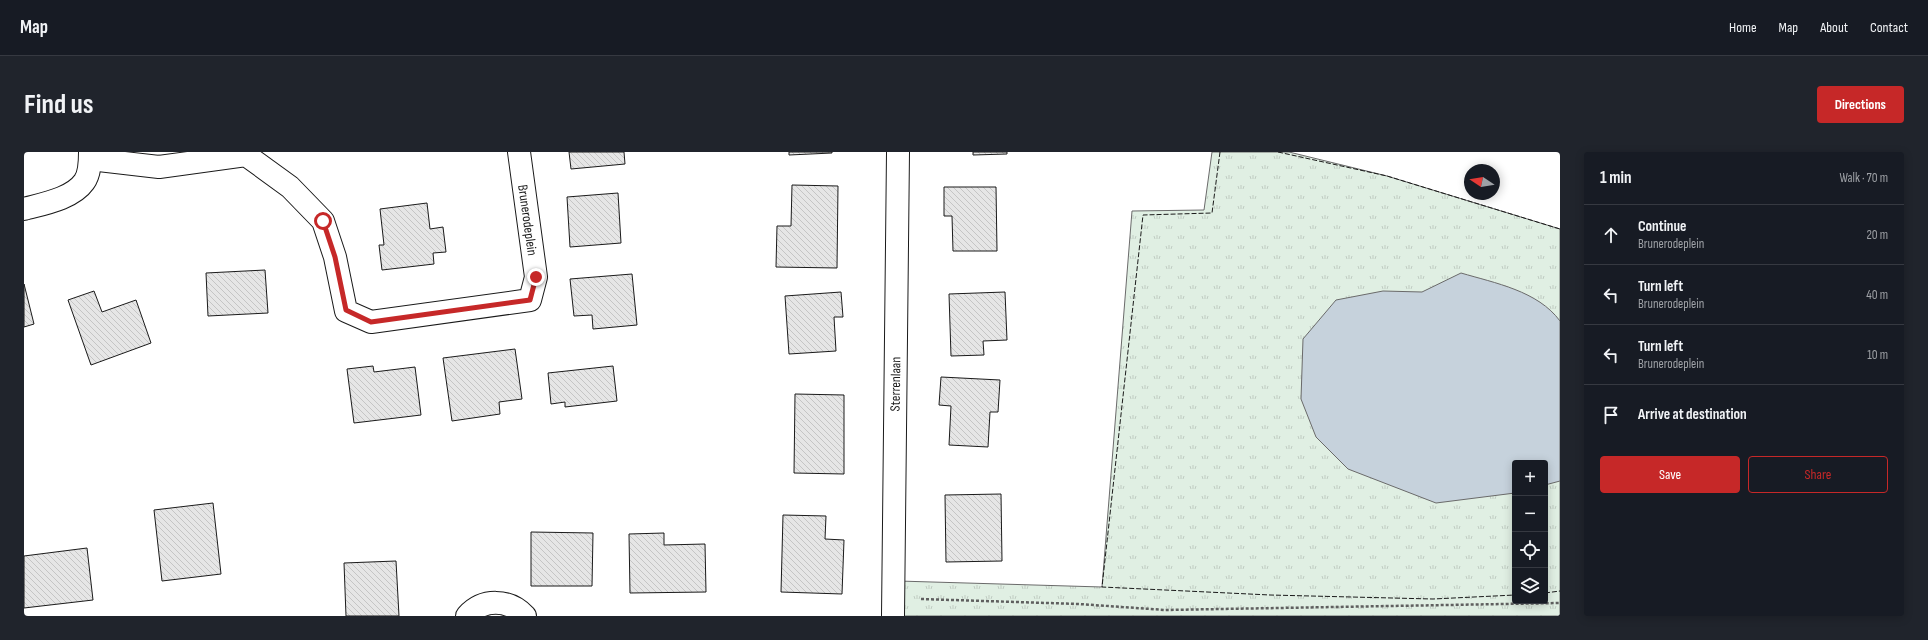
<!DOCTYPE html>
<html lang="en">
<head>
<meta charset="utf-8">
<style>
	body { margin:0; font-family:"Sofia Sans Condensed",sans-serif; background:#20242c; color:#f1f3f6 }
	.controls { position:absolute; right:12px; bottom:12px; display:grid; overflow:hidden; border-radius:4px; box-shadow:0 2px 10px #0003 }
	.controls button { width:36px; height:36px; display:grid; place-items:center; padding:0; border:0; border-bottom:1px solid #363941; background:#171b24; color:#f1f3f6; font:20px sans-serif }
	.compass { position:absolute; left:1440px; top:12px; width:36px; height:36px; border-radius:50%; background:#171b24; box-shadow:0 2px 10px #0003; rotate:282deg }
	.stop { position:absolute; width:12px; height:12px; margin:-9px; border:3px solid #c62828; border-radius:50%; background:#fff }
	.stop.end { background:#c62828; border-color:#fff; box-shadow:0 1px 4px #0008 }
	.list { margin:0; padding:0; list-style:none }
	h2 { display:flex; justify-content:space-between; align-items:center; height:52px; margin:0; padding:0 16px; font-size:17px }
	h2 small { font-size:13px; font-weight:400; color:#9ea1a6 }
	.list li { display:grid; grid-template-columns:26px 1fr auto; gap:12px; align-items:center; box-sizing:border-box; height:60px; padding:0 16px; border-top:1px solid #363941 }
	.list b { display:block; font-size:15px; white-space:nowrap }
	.list p { margin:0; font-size:13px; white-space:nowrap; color:#9ea1a6 }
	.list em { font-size:13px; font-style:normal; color:#9ea1a6 }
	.actions { display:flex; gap:8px; padding:12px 16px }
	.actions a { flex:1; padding:9px 0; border:1px solid #c62828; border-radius:4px; text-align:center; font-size:14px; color:#c62828 }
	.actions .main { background:#c62828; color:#fff }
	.icon { flex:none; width:22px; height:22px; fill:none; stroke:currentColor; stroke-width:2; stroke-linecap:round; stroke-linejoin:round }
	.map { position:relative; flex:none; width:1536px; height:464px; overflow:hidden; border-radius:4px }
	header { display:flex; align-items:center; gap:24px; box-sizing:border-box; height:56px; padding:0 20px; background:#171b24; border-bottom:1px solid #363941 }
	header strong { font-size:19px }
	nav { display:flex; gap:22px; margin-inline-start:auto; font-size:14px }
	.intro { display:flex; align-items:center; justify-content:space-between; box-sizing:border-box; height:96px; padding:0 24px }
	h1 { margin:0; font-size:28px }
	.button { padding:10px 18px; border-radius:4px; background:#c62828; color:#fff; font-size:14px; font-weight:700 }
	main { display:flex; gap:24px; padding:0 24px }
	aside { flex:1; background:#171b24; border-radius:4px; box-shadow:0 2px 10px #0003 }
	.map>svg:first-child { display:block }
</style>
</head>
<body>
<header>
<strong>Map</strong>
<nav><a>Home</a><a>Map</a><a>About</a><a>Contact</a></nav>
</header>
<div class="intro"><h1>Find us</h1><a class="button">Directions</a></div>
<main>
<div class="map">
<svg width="1536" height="464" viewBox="0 0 1536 464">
	<defs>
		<pattern id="grass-tufts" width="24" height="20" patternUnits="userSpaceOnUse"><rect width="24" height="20" fill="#e0efe3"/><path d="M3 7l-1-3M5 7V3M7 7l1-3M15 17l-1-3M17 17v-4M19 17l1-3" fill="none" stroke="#c0ccc2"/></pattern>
		<pattern id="building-back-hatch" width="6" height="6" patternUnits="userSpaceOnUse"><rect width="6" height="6" fill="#e6e6e6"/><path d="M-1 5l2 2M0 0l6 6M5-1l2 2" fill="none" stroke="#c5c5c5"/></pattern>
	</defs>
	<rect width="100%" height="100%" fill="#fff"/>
	<path fill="url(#grass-tufts)" stroke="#6a6a6a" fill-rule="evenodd" d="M 1188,0 L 1265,0 L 1363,24 L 1536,77 L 1536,464 L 874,464 L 874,429 L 1078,435 L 1108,59 L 1180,58 ZM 1491,311 L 1521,311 L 1521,449 L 1491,449 Z"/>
	<path fill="#c6d2dc" stroke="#6a6a6a" d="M 1437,121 C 1471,131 1514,139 1536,169 L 1536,329 L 1521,333 L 1521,311 L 1491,311 L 1491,341 L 1412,351 L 1324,317 L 1292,285 L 1277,247 L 1279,187 L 1312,148 L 1359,139 L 1398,140 Z"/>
	<path fill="url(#building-back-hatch)" stroke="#1a1a1a" d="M 545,0 L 600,0 L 601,12 L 547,17 Z
		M 765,0 L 808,0 L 808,1 L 765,3 Z
		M 949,0 L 983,0 L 983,2 L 949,3 Z
		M 768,33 L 814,34 L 813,116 L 752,115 L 753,74 L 767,74 Z
		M 920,35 L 972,35 L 973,99 L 929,99 L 928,64 L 920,64 Z
		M 594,41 L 597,91 L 546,95 L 543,45 Z
		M 403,51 L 406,77 L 419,75 L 422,100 L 409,101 L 410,112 L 358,118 L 355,93 L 360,93 L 356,57 Z
		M 241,118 L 244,161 L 184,164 L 182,121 Z
		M 608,122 L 613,173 L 569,177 L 568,163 L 550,164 L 546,127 Z
		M 0,132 L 10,172 L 0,175 Z
		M 70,139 L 78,160 L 112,148 L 127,191 L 67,213 L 44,148 Z
		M 817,140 L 819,165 L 810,165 L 812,199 L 765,202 L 761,144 Z
		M 981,140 L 983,188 L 959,189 L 960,203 L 927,204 L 925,142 Z
		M 491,197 L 498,247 L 475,250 L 476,262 L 428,269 L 419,206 Z
		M 349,214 L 350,220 L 391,215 L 397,263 L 330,271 L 323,217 Z
		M 589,214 L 593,249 L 541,255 L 541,250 L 527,252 L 524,221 Z
		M 917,225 L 976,228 L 974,260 L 966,260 L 964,295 L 925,293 L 927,254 L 915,253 Z
		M 771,242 L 820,243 L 820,322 L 770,321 Z
		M 977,342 L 978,409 L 922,410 L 921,343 Z
		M 189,351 L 197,422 L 138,429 L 130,358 Z
		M 759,363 L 802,364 L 801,387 L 820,388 L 818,442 L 757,440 Z
		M 507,380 L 569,381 L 568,434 L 507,434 Z
		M 640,381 L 640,393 L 681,392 L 682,440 L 606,441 L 605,382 Z
		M 63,396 L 69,448 L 0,456 L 0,404 Z
		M 372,409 L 375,464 L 322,464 L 320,411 Z"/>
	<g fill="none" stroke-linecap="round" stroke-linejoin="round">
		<g stroke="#1a1a1a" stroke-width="24">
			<path id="minor" d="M 66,7 L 135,15 L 222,3 L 266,35 L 299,69 L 311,105 L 322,159 L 347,170 L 506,148 L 512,125 L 495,0
				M 443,464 C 459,446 485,447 501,464
				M 869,464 L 874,0"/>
		</g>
		<g stroke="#1a1a1a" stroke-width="24">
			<path id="tertiary" d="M 0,57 C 18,52 48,47 60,30 C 66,22 66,10 66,0"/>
		</g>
		<path stroke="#5f5f5f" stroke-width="2.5" stroke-dasharray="3 2" stroke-linecap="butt" d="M 897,447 L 1055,452 L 1141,458 L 1536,451"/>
		<use href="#minor" stroke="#fff" stroke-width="22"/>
		<use href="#tertiary" stroke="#fff" stroke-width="22"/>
		<path stroke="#1a1a1a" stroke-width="1" stroke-dasharray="5 2" stroke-linecap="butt" d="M 1196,0 L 1188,61 L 1119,63 L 1078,435 L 1246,443 L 1409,447 L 1491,443
			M 1254,0 L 1363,24 L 1536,77
			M 1521,441 L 1536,439"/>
	</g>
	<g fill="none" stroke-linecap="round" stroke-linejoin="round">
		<path stroke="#c62828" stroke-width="5" d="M 299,69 L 311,105 L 322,158 L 347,170 L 506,148 L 512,125"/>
	</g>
	<g text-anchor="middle" stroke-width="3" stroke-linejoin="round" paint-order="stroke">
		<g font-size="14" fill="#1a1a1a" stroke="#fff">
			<text transform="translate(504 68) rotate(82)" y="5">Brunerodeplein</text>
			<text transform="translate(871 232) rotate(-89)" y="5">Sterrenlaan</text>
		</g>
	</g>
</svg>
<div class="controls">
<button>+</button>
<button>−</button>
<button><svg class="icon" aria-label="locate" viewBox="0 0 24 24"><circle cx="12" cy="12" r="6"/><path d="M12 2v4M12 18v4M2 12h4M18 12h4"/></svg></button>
<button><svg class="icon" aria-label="layers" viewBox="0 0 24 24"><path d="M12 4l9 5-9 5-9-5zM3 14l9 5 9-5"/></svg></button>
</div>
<svg class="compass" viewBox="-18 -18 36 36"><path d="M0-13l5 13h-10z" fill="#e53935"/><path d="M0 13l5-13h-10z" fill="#9ea1a6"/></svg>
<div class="stop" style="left:299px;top:69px"></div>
<div class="stop end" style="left:512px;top:125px"></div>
</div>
<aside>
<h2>1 min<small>Walk · 70 m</small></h2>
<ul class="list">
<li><svg class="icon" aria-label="ahead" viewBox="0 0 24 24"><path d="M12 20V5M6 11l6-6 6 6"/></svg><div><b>Continue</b><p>Brunerodeplein</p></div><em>20 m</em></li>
<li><svg class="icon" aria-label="left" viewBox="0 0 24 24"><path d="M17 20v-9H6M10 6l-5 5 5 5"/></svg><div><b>Turn left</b><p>Brunerodeplein</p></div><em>40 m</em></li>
<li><svg class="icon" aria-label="left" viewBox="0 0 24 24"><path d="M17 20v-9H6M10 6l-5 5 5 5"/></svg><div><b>Turn left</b><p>Brunerodeplein</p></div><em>10 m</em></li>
<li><svg class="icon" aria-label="arrive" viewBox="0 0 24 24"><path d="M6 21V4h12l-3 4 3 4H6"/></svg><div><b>Arrive at destination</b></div></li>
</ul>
<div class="actions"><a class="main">Save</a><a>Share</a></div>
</aside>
</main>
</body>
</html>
